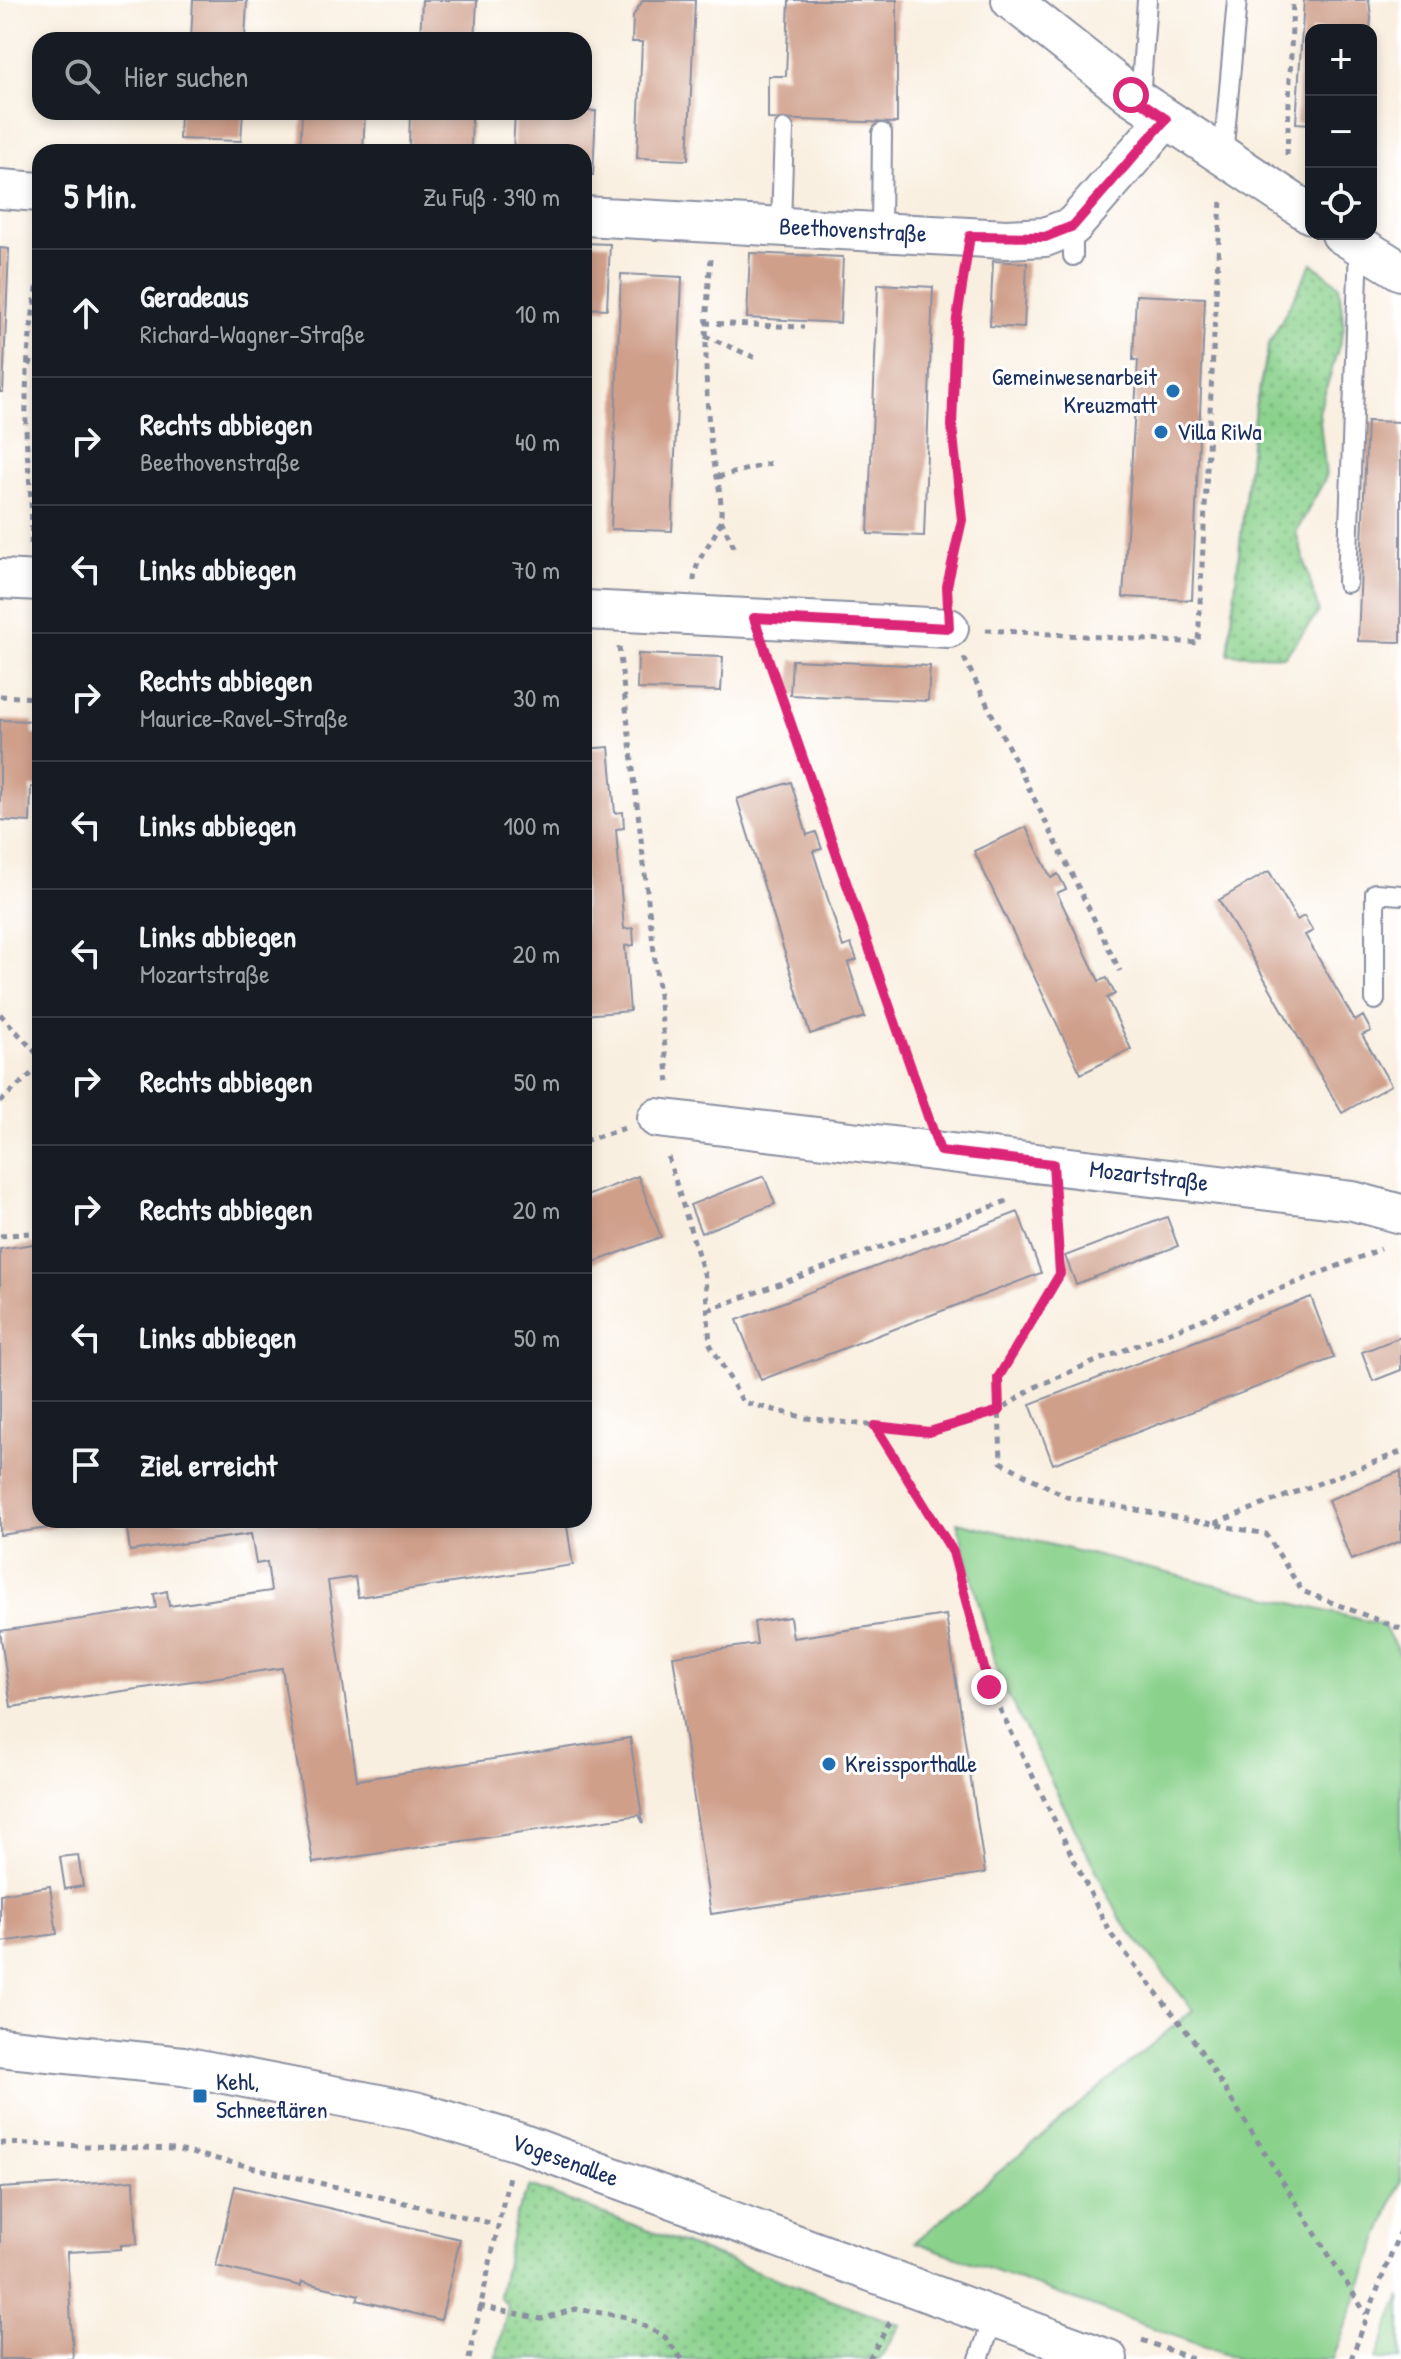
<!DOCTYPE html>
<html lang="de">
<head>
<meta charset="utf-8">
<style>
	body { margin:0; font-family:"Patrick Hand",sans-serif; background:#242831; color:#f1f3f6 }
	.controls { position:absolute; right:24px; top:24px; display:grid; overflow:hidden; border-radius:16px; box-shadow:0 4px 12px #0003 }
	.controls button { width:72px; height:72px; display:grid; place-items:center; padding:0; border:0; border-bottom:2px solid #363941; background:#171b24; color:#f1f3f6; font:40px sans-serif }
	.stop { position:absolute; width:24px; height:24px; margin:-18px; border:6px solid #db2777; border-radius:50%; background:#fff }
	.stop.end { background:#db2777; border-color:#fff; box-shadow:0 2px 8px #0008 }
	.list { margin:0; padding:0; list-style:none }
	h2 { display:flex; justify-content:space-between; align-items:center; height:104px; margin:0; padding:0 32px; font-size:34px }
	h2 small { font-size:26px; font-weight:400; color:#9ea1a6 }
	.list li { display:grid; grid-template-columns:52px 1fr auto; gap:24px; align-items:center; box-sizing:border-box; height:128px; padding:0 32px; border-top:2px solid #363941 }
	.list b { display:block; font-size:30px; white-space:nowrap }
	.list p { margin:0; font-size:26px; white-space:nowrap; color:#9ea1a6 }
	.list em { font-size:26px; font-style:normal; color:#9ea1a6 }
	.icon { flex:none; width:44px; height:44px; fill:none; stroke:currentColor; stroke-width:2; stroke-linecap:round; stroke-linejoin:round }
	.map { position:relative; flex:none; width:1401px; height:2359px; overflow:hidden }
	.search { position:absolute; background:#171b24; box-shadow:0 4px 12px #0003; left:32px; top:32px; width:560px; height:88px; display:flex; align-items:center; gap:20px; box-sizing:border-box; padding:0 28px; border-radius:24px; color:#9ea1a6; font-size:30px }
	.panel { position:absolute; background:#171b24; box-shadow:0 4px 12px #0003; left:32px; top:144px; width:560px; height:1384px; border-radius:24px }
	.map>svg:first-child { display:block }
</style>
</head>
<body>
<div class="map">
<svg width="1401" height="2359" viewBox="0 0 1401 2359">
	<defs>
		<pattern id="park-dots" width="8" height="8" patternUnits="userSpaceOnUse" patternTransform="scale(2)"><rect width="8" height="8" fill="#8ad18c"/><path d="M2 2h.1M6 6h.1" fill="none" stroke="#70aa76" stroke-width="1.8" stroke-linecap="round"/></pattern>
	</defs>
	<rect width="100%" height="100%" fill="#fff"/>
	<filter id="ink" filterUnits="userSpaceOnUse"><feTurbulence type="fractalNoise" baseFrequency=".0125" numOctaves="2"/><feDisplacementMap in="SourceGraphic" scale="16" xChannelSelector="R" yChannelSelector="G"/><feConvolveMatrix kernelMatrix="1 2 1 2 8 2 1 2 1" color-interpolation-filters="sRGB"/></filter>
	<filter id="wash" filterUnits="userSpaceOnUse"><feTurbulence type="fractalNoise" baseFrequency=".006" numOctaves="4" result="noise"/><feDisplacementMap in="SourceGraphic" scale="32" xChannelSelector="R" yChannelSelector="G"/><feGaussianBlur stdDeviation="1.8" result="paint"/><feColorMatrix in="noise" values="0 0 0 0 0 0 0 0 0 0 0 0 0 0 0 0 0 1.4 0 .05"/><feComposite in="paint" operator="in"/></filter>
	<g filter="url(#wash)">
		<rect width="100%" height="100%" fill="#f9efe0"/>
		<path fill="#8ad18c" stroke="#528075" stroke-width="2" d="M 957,1522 L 1383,1625 L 1401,1656 L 1401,2180 L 1333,2359 L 1238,2359 L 915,2242 L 1193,2010 L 1121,1920 L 998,1675 Z
			M 1401,2295 L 1401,2359 L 1376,2359 Z"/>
		<path fill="url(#park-dots)" stroke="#528075" stroke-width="2" d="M 1312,263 L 1339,285 L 1344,329 L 1319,412 L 1326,477 L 1296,532 L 1319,612 L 1285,656 L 1228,654 L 1255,407 L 1269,344 Z
			M 530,2186 L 900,2325 L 880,2359 L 496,2359 L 508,2306 L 499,2296 L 516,2214 Z"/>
		<g id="blocks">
			<path fill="#cf9f8a" d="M 193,0 L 247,0 L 245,40 L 191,40 Z
				M 422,0 L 477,0 L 475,40 L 420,40 Z
				M 643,0 L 695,0 L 688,160 L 637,158 L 642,42 L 632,42 L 633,16 Z
				M 789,0 L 897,0 L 897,123 L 768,119 L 768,76 L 786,76 Z
				M 1304,0 L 1369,0 L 1371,18 L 1370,30 L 1311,30 L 1311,124 L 1296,123 Z
				M 596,111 L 593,175 L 584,175 L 584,152 L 513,152 L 515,112 Z
				M 180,112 L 243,112 L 241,141 L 179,139 Z
				M 302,112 L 365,112 L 363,152 L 300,152 Z
				M 410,112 L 472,112 L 471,149 L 409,147 Z
				M 584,243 L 610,244 L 607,309 L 584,308 Z
				M 0,248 L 9,249 L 3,392 L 0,392 Z
				M 750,253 L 843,257 L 840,323 L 747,318 Z
				M 993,261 L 1027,263 L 1024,328 L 990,326 Z
				M 621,274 L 682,277 L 672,531 L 611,529 Z
				M 878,284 L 933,287 L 924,536 L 868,534 Z
				M 1136,295 L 1205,298 L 1192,600 L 1123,597 L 1138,360 L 1133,360 Z
				M 1367,421 L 1401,422 L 1401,642 L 1358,641 Z
				M 638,654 L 723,657 L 721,691 L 637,689 Z
				M 792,660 L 930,666 L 928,701 L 790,695 Z
				M 0,720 L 33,721 L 33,735 L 40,735 L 40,788 L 31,787 L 30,822 L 0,820 Z
				M 609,747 L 615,813 L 623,812 L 624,828 L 616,829 L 624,929 L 633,928 L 634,945 L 625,946 L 630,1011 L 584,1015 L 584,749 Z
				M 791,782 L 807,835 L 816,832 L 822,849 L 813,851 L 843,947 L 851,944 L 857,960 L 848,963 L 865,1017 L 810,1034 L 737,799 Z
				M 1026,827 L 1051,878 L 1058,874 L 1066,889 L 1057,893 L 1099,981 L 1107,978 L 1115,994 L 1107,998 L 1131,1049 L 1081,1074 L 974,851 Z
				M 1269,871 L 1297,920 L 1304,916 L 1313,931 L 1305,935 L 1355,1021 L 1363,1016 L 1371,1031 L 1362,1035 L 1391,1085 L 1342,1113 L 1219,900 Z
				M 638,1176 L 661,1237 L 584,1266 L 584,1197 Z
				M 764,1176 L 775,1204 L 701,1233 L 690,1205 Z
				M 1018,1212 L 1041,1273 L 761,1380 L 737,1320 Z
				M 1167,1217 L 1178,1246 L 1076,1284 L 1065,1256 Z
				M 40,1243 L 40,1520 L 89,1522 L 0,1535 L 0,1249 Z
				M 1311,1297 L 1334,1358 L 1053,1464 L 1030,1404 Z
				M 1401,1337 L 1401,1370 L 1373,1381 L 1362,1352 Z
				M 1401,1471 L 1401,1541 L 1351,1560 L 1328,1500 Z
				M 126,1520 L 317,1520 L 318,1525 L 348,1520 L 566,1520 L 573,1565 L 358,1597 L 355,1577 L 328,1581 L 357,1780 L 630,1738 L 643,1823 L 639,1815 L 313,1863 L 282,1668 L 11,1707 L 0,1631 L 156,1608 L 154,1594 L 167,1591 L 169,1606 L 271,1591 L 267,1562 L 256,1564 L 251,1534 L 130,1551 Z
				M 946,1615 L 985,1873 L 711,1914 L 673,1656 L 757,1644 L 754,1622 L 790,1617 L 793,1638 Z
				M 78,1855 L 83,1886 L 65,1889 L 60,1857 Z
				M 50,1886 L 57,1934 L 0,1942 L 0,1894 Z
				M 134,2180 L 137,2244 L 121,2245 L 121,2249 L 67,2252 L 73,2359 L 0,2359 L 0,2188 Z
				M 235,2186 L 460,2239 L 441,2320 L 357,2300 L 359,2295 L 302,2282 L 301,2286 L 216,2266 Z"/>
		</g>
	</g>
	<g filter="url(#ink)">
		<use href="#blocks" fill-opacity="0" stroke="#8a8f9f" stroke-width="2"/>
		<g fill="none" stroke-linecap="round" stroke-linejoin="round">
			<g stroke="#8a8f9f" stroke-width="22">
				<path id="lane" d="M 1140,101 L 1147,0
					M 1223,157 L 1237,0
					M 781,225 L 784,129
					M 1073,226 L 1073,256
					M 881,231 L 882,133
					M 1347,583 L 1359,246
					M 1375,1000 L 1375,893 L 1401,895
					M 979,2359 L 994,2317"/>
			</g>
			<g stroke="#8a8f9f" stroke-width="42">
				<path id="street" d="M 1011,0 L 1131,95 L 1311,214
					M 0,189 L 40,192
					M 584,216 L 1006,239 L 1045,237 L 1073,226 L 1166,119
					M 1341,234 L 1401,271
					M 0,579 L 40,581
					M 584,610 L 949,628
					M 657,1118 L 1353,1201 L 1401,1214
					M 0,2047 L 183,2066 L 415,2111 L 518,2142 L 1108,2359"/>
			</g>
			<path stroke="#8a8f9f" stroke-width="5" stroke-dasharray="6 6" stroke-linecap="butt" d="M 1287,155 L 1293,0
				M 705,323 L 804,327
				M 705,336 L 758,359
				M 27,362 L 40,366
				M 718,477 L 775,462
				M 721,520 L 735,549
				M 31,544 C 34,505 27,467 26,428 C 25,376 29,325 40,275
				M 694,581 C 695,554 720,537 721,515 C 722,487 712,463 710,436 C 704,377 705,318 711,259
				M 947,592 L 962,520 L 952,426 L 956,325 L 964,273
				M 986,630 L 1198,643 L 1221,199
				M 619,647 L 669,1083
				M 768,657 L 926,1112
				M 964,658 L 1120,971
				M 0,696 L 40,698
				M 0,1014 L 40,1057
				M 0,1102 L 40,1066
				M 584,1141 L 625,1128
				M 668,1157 L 705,1277 L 710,1344 L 743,1402 L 806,1418 L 929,1432 L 999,1411 L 1033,1388 L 1079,1368 L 1381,1249
				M 1055,1203 L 1060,1274 L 998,1378 L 1001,1462 L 1067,1497 L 1266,1534 L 1302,1591 L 1401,1629
				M 0,1236 L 40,1232
				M 708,1310 L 1010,1200
				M 875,1426 L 953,1552 L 989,1687 L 1110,1933 L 1197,2045 L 1366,2314
				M 1215,1523 L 1401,1452
				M 0,2143 L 174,2149 L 495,2224
				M 479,2306 L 541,2319 L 576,2309 L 627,2317 L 665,2337 L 682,2359
				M 1142,2340 L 1193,2359
				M 469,2359 L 509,2176
				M 869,2359 L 892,2319
				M 1351,2359 L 1401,2228"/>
			<use href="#lane" stroke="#fff" stroke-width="18"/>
			<use href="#street" stroke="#fff" stroke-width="38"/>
		</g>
	</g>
	<g fill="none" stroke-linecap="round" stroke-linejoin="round" filter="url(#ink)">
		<path stroke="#db2777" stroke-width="10" d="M 989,1687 L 953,1552 L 875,1426 L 929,1432 L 999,1411 L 998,1378 L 1060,1274 L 1053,1164 L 940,1151 L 754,618 L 949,628 L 947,586 L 962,520 L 952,426 L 956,325 L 970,236 L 1045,237 L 1073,226 L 1166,119 L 1131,95"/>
	</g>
	<g fill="#1f6fb2" stroke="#fff" stroke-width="3">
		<circle cx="1173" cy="391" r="8"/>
		<circle cx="1161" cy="432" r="8"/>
		<circle cx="829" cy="1764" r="8"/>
		<rect x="192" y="2088" width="16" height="16" rx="4"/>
	</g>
	<g text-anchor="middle" stroke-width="6" stroke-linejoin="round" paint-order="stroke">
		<g font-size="24" fill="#1b2f5e" stroke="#fff">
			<text transform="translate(853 230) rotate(3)" y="8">Beethovenstraße</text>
			<text transform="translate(1149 1176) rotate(7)" y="8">Mozartstraße</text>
			<text transform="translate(565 2160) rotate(20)" y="8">Vogesenallee</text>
		</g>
		<g font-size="24" fill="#1b2f5e" stroke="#fff" text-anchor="start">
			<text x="1157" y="385" text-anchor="end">Gemeinwesenarbeit<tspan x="1157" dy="28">Kreuzmatt</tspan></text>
			<text x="1177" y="440">Villa RiWa</text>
			<text x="845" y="1772">Kreissporthalle</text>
			<text x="216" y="2090">Kehl,<tspan x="216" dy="28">Schneeflären</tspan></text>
		</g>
	</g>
</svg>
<div class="controls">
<button>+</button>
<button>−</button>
<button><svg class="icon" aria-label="locate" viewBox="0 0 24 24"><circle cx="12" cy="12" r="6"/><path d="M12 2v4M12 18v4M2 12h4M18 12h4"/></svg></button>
</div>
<div class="stop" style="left:1131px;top:95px"></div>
<div class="stop end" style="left:989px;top:1687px"></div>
<div class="search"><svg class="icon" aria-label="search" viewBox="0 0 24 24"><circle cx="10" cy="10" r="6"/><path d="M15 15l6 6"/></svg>Hier suchen</div>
<section class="panel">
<h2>5 Min.<small>Zu Fuß · 390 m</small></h2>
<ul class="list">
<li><svg class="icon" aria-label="ahead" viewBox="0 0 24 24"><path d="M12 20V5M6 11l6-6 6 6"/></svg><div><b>Geradeaus</b><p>Richard-Wagner-Straße</p></div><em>10 m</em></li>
<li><svg class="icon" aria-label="right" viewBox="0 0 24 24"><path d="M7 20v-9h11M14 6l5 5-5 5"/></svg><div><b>Rechts abbiegen</b><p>Beethovenstraße</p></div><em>40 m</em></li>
<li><svg class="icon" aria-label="left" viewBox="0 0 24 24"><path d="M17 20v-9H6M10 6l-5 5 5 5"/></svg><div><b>Links abbiegen</b></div><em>70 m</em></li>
<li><svg class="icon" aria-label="right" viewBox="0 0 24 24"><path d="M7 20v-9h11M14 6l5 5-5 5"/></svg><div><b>Rechts abbiegen</b><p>Maurice-Ravel-Straße</p></div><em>30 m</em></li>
<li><svg class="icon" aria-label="left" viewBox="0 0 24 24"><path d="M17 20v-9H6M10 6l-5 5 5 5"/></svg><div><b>Links abbiegen</b></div><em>100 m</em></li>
<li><svg class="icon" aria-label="left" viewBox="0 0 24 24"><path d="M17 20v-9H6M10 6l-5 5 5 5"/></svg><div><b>Links abbiegen</b><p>Mozartstraße</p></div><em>20 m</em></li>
<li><svg class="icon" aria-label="right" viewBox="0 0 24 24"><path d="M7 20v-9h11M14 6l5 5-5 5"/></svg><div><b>Rechts abbiegen</b></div><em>50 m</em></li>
<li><svg class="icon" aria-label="right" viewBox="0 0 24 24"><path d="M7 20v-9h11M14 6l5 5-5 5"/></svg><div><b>Rechts abbiegen</b></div><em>20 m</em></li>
<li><svg class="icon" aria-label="left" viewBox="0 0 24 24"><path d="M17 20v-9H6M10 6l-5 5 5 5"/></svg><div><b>Links abbiegen</b></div><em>50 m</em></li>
<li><svg class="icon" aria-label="arrive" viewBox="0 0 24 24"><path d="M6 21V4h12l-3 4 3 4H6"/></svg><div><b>Ziel erreicht</b></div></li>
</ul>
</section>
</div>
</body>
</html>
